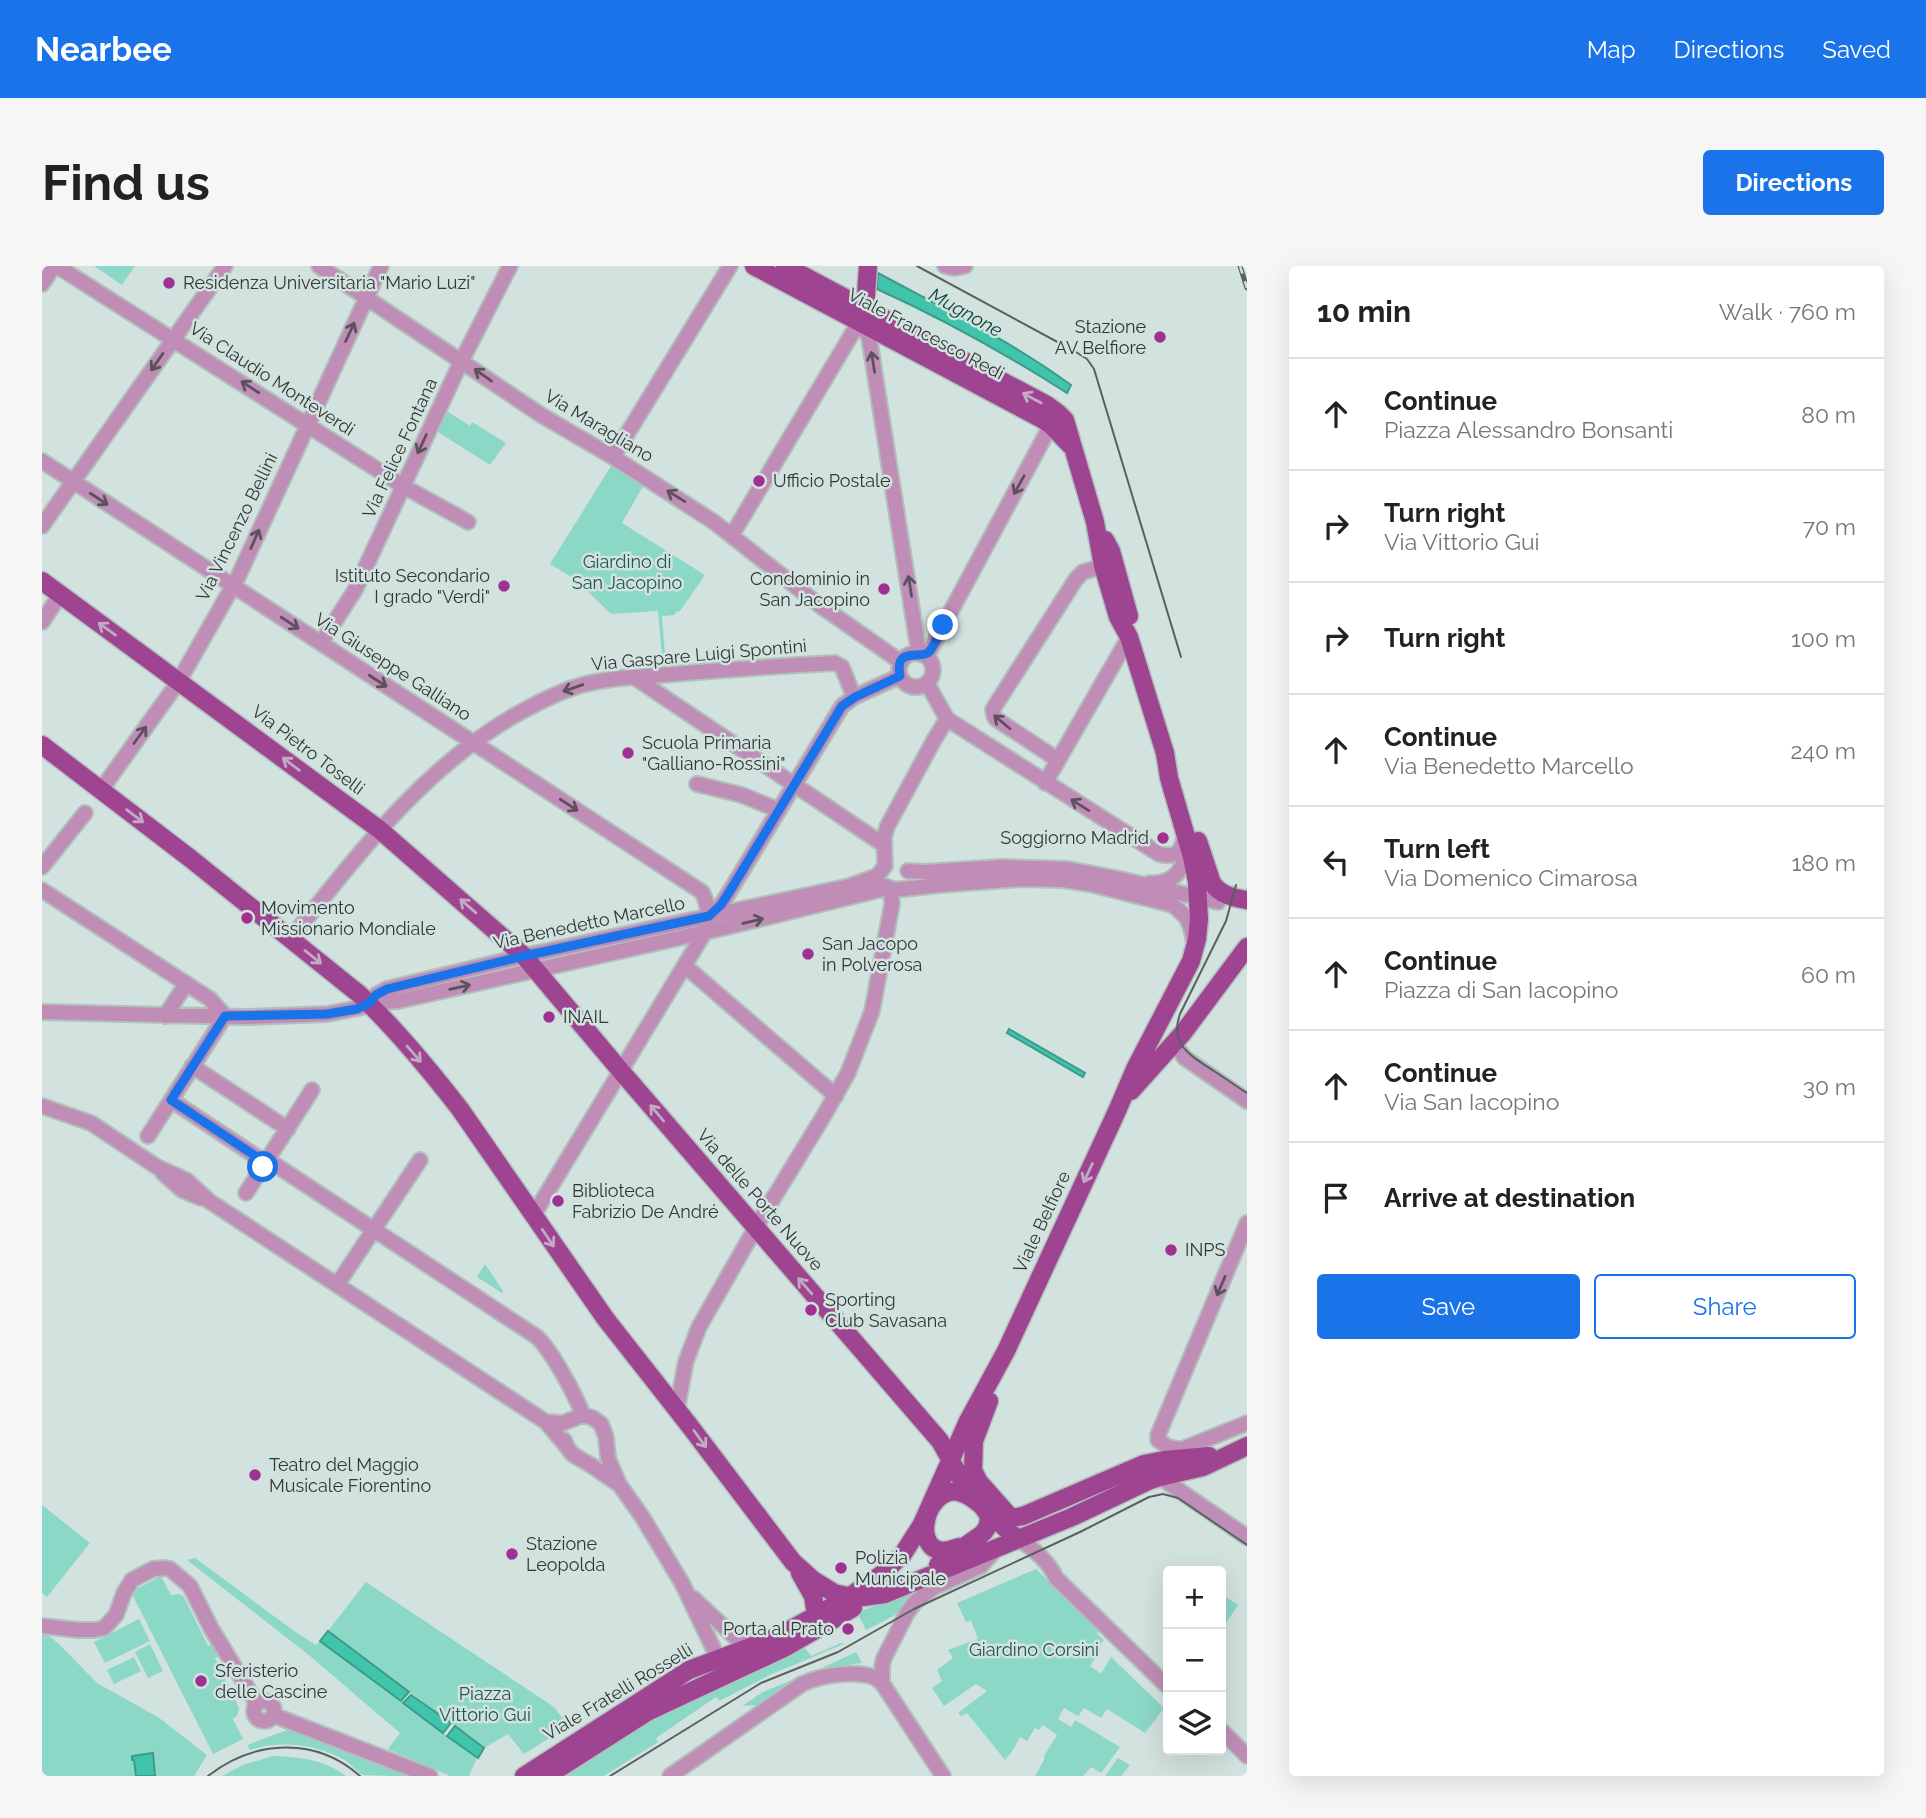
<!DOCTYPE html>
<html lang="en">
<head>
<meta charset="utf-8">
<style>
	body { margin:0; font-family:Raleway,sans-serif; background:#f6f6f6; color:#222 }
	.controls { position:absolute; right:21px; bottom:21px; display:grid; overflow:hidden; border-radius:7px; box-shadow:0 7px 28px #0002 }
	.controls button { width:63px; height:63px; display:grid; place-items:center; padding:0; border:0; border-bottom:2px solid #e0e0e0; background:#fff; color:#222; font:35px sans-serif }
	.stop { position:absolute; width:21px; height:21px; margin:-16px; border:5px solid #1a73e8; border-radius:50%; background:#fff }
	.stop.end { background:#1a73e8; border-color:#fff; box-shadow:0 2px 7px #0008 }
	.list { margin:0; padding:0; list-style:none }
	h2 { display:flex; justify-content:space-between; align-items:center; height:91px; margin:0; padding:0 28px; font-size:30px }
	h2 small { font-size:23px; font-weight:400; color:#767676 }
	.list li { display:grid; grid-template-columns:46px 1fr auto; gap:21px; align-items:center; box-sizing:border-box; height:112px; padding:0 28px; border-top:2px solid #e0e0e0 }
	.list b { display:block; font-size:26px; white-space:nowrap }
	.list p { margin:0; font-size:23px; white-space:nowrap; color:#767676 }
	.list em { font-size:23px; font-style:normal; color:#767676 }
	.actions { display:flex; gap:14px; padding:21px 28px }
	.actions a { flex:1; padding:16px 0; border:2px solid #1a73e8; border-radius:7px; text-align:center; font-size:24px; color:#1a73e8 }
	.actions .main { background:#1a73e8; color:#fff }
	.icon { flex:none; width:38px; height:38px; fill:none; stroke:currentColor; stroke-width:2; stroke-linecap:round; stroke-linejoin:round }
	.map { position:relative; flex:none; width:1205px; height:1510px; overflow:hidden; border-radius:7px }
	header { display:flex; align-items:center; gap:42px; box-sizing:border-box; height:98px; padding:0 35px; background:#1a73e8; color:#fff }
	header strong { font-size:33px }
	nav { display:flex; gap:38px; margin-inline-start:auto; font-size:24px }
	.intro { display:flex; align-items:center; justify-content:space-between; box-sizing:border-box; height:168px; padding:0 42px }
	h1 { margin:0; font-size:49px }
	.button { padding:18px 32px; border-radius:7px; background:#1a73e8; color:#fff; font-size:24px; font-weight:700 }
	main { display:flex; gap:42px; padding:0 42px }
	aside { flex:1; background:#fff; border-radius:7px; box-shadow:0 7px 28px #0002 }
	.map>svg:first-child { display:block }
</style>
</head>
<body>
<header>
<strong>Nearbee</strong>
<nav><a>Map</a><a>Directions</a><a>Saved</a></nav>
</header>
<div class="intro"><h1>Find us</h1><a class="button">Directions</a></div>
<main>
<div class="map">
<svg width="1205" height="1510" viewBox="0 0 1205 1510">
	<rect width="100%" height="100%" fill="#d2e2de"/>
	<path fill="#8cd8c6" d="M 52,0 L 93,0 L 80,19 Z
		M 405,145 L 428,160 L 430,156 L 464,177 L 448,199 L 396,166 Z
		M 569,200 L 601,220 L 580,257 L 663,309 L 638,345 L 634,346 L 632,349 L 620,350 L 624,402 L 621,402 L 616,345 L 569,348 L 533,313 L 508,298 Z
		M 443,998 L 461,1025 L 460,1027 L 435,1011 Z
		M 0,1239 L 48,1277 L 5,1331 L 0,1327 Z
		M 153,1292 L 255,1367 L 274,1379 L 278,1375 L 435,1492 L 427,1510 L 408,1510 L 346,1483 L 358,1467 L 268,1390 L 145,1294 Z
		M 994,1303 L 1058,1364 L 1055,1368 L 1062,1374 L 1057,1379 L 1059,1383 L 1048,1400 L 1059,1408 L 1069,1391 L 1122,1442 L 1103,1467 L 1065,1443 L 1059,1452 L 1042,1442 L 1036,1450 L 1022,1442 L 1016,1453 L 1029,1461 L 1033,1454 L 1078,1481 L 1059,1507 L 1049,1501 L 1041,1510 L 993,1510 L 1003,1492 L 1002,1490 L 1015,1469 L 1001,1459 L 997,1464 L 993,1462 L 985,1475 L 978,1471 L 971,1484 L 963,1494 L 925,1447 L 919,1450 L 916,1447 L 945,1425 L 934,1418 L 902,1440 L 890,1422 L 900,1415 L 895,1404 L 911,1392 L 906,1384 L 936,1373 L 929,1355 L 924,1356 L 915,1337 Z
		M 119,1310 L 129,1329 L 137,1328 L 142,1331 L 166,1380 L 169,1379 L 176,1391 L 173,1392 L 197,1442 L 195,1450 L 191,1453 L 201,1473 L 171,1488 L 89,1326 Z
		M 905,1311 L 861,1345 L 824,1364 L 815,1346 L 854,1333 Z
		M 324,1316 L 512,1441 L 527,1460 L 482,1488 L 466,1468 L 442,1482 L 286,1365 Z
		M 1179,1328 L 1196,1339 L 1179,1365 Z
		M 97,1353 L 108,1375 L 63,1397 L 52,1376 Z
		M 0,1366 L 4,1367 L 18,1379 L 55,1417 L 116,1451 L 165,1489 L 152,1510 L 0,1510 Z
		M 799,1377 L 802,1378 L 730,1408 L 677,1435 L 674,1431 L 614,1472 L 616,1476 L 562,1510 L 519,1510 L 603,1455 L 760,1378 L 769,1390 Z
		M 108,1378 L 121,1405 L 106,1412 L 93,1386 Z
		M 814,1386 L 820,1397 L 778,1403 Z
		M 92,1391 L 99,1405 L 72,1418 L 65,1404 Z
		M 752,1413 L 717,1439 L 700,1440 L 721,1426 Z
		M 245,1464 L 255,1464 L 371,1510 C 361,1510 329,1510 321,1509 C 315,1506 310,1499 304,1495 C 275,1478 240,1474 208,1484 L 205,1479 Z
		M 231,1490 C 257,1491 282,1493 304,1510 L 180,1510 L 201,1499 Z
		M 1076,1492 L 1088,1499 L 1079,1510 L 1063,1510 Z"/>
	<path fill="#40c5ac" stroke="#3c9b89" stroke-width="2" d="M 836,7 C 901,42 969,75 1029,119 L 1025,127 C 964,88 901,53 835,23 Z
		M 967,763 L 1043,807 L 1041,811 L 965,767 Z
		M 286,1365 L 367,1426 L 359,1435 L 278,1375 Z
		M 369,1429 L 409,1457 L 401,1467 L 361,1437 Z
		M 413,1460 L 442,1482 L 436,1492 L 405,1470 Z
		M 111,1487 L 113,1510 L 94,1510 L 92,1494 L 90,1494 L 90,1490 Z"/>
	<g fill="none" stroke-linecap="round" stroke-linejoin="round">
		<g stroke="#b2c0bd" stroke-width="18">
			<path id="minor" d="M 15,0 L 361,220 L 426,256
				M 277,0 L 499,149 L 571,191 L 672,256 L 776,338 L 859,396
				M 903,0 L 912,2 L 923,0
				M 0,18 L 12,0
				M 817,56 L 827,71 L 877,388
				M 571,191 L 688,0
				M 0,195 L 660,626 C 667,640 667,650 664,664 L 491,950
				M 0,260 L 183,0
				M 690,269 L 820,51
				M 0,356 L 18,329
				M 279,377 L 313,324 L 417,100 L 468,0
				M857 404a17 17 0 1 1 34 0a17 17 0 1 1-34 0Z
				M 882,389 L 887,386 L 1009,159
				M 592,411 L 842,579
				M 885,417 L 905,453 L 1117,588 C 1137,593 1140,584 1143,567
				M 1016,494 L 954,453 L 952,450 L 951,443 L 1034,313 L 1041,306 L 1061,300
				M 1003,517 L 1087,371
				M 655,518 L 700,529 L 736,544
				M 59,524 L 137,415 L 196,311 L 339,0
				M 0,601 L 43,547
				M 866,605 L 882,606 L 959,601 L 1026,603 L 1078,613 L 1176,636
				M 1108,617 C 1133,619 1143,602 1145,580
				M 843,620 L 852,624 L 897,619 L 980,613 L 1021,614 L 1048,618 L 1131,639 L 1144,651 L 1149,662 L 1152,676
				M 0,624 L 168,733 L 183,750
				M 667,650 L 679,639 L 691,620 L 800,440 L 812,431 L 858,410
				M 248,673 C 315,590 382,500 477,447 C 497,436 518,425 540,419 C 566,412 592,411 619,409 C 677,404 735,400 793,397 L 800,401 L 812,431
				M 643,700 L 794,830
				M 327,737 L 356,735 L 681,662 L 845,622
				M 0,746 L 205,751 L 285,748 L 321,741 L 334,729 L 345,723 L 482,690 L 808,620 L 835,610 L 843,600 L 842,572 L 845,561 L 892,474 L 905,453
				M 123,750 L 144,718
				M 1135,774 L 1135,782 L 1143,792 L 1205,835
				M 150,800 L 246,863
				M 129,834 L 224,897
				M 0,840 L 49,857 L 115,901 L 144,914 L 167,935 L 504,1156 L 525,1181
				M 106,870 L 183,750
				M 226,894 L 495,1071 C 511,1087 533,1128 541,1149
				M 121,907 L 140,924 L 159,932
				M 204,927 L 270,824
				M 295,1019 L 378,894
				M 635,1143 L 644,1095 L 657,1061 L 718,954 L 781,851 L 806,807 L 830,745 L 850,638 L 849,624
				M 504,1156 L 521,1157 L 541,1149 L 551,1152 L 559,1158 L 564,1171 L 566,1192 L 577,1218 L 601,1252 L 640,1317 L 674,1388 L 687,1396
				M 522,1174 C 528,1190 534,1190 547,1198 C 557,1204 566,1212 577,1218
				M 1141,1184 L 1126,1181 L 1116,1174 L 1116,1169 L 1205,957
				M 1133,1186 L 1205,1157
				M 1112,1207 L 1205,1271
				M 976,1273 C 990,1281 1008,1297 1014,1312 L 1126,1421
				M 651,1332 L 696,1374 L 704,1378 L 714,1378
				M 0,1360 L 36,1364 L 52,1364 L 62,1362 L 74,1349 L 82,1327 L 90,1314 L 111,1303 L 123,1302 L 128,1303 L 148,1320 L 169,1362 L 215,1438
				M 840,1417 L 840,1400 L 842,1392 L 865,1347 L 873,1336 L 891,1322 L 939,1300 L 954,1283
				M212 1445a10 10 0 1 1 20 0a10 10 0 1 1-20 0Z
				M 231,1449 L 388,1510
				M 1179,1464 L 1205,1490
				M 628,1510 L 760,1418 C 779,1409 825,1401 840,1417 L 901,1510"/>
		</g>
		<g stroke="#b2c0bd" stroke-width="21">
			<path id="major" d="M 712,0 L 998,152 L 1009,159 L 1028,179
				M 823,43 L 826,0
				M 1063,274 L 1069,285 L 1087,350
				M 0,315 L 338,564 L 482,690 L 578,804 L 898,1175 L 918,1211 L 946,1248 C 948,1256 946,1263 939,1269 L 896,1299
				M 0,479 L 149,593 L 317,728 C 354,763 387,803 418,843 L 563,1052 L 647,1159 L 751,1296 L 771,1314 L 792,1327 L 814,1332 L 843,1328 L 1030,1251 L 1106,1215 L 1118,1211 L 1161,1201 L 1205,1180
				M 1156,575 L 1170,617 C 1178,629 1192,632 1205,634
				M 1089,825 L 1141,767 L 1205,681
				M 947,1135 L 932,1175 L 931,1204 L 937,1216 L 969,1252 L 981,1250 L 1102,1198 L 1122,1194 L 1167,1190
				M 917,1281 C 904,1286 891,1288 885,1273 C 881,1264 884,1249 889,1241 C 917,1198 952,1257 976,1273
				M 758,1307 L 771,1330 L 774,1349
				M 482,1510 L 647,1404 L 735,1371 L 807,1331 L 839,1309 L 861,1288 L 880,1258 L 926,1155 L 964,1085 L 1075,845 L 1093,803 L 1149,695 L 1155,673 L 1157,653 L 1155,616 L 1150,591 L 1127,512 L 1123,487 L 1087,371 L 1076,351 L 1061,300 L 1053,256 L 1023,154 L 1017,148 L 1005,139 L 743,0
				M 505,1510 L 607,1445 L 744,1381 L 811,1342"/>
		</g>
		<use href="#minor" stroke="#bf8db5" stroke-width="14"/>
		<use href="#major" stroke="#9e4491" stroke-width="18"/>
		<path stroke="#59615f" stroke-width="2" d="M 875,0 L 1034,86 L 1045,93 L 1052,103 L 1139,391
			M 1194,619 L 1184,655 L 1138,748 C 1127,779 1149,790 1172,805 C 1183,812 1194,820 1205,827
			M 166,1510 C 212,1474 273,1470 318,1510
			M 568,1510 L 719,1417 L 796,1386 L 872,1343 L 1038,1266 L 1107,1231 L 1121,1228 L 1136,1232 L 1205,1279"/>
		<g stroke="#59615f" stroke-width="5">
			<path id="rail" d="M 1198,0 L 1205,22"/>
		</g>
		<use href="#rail" stroke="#d2e2de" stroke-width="2.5" stroke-dasharray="8" stroke-linecap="butt"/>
	</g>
	<defs><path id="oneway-shaft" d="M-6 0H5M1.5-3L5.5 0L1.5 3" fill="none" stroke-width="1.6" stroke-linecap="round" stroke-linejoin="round" transform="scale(1.75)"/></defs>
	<g stroke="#5c525d">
		<use href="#oneway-shaft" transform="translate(308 66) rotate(-65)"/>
		<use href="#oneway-shaft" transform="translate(115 96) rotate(125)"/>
		<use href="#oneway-shaft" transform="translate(831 96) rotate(-99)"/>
		<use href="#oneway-shaft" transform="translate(441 109) rotate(-145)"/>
		<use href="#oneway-shaft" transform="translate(208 121) rotate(-147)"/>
		<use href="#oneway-shaft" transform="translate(380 178) rotate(115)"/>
		<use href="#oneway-shaft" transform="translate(977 219) rotate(119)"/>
		<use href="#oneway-shaft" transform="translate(634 230) rotate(-148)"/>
		<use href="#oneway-shaft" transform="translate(57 233) rotate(33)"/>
		<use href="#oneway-shaft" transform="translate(213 273) rotate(-66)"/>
		<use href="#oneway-shaft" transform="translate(868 320) rotate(-99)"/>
		<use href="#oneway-shaft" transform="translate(248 357) rotate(33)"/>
		<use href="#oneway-shaft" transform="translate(336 415) rotate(33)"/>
		<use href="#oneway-shaft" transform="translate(531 422) rotate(161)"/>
		<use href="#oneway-shaft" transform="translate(960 456) rotate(-140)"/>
		<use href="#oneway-shaft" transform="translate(98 469) rotate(-54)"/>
		<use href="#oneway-shaft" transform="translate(527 539) rotate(33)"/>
		<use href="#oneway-shaft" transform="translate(1038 539) rotate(-148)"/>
		<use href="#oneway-shaft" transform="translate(711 655) rotate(-13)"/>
		<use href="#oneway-shaft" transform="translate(418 721) rotate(-13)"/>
		<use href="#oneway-shaft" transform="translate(1179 1020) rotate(113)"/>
	</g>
	<g stroke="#c0abc3">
		<use href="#oneway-shaft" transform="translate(990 132) rotate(-152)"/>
		<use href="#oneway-shaft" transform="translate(65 363) rotate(-144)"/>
		<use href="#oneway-shaft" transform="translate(249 498) rotate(-143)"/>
		<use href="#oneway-shaft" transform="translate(93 550) rotate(37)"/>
		<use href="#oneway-shaft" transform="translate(426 640) rotate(-139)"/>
		<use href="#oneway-shaft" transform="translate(271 691) rotate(39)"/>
		<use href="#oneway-shaft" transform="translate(372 788) rotate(49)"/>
		<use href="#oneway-shaft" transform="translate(615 847) rotate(-130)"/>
		<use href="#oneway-shaft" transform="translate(1046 907) rotate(115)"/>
		<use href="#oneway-shaft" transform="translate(506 972) rotate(56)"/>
		<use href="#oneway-shaft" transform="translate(763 1020) rotate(-131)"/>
		<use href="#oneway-shaft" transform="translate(658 1173) rotate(54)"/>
	</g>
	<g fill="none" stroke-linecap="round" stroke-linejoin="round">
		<path stroke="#1a73e8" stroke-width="9" d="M 221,901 L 224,897 L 129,834 L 183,750 L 285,748 L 315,743 L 327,737 L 334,729 L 345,723 L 482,690 L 667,650 L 679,639 L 691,620 L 800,440 L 813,431 L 858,410 C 852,379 880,394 887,386 C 893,379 897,367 901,359"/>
	</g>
	<g fill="#9f3291" stroke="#d2e2de" stroke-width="2.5">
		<circle cx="127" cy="17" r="7"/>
		<circle cx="1118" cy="71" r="7"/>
		<circle cx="717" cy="215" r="7"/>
		<circle cx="462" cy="320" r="7"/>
		<circle cx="842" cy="323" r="7"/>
		<circle cx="586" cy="487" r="7"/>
		<circle cx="1121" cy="572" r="7"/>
		<circle cx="205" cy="652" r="7"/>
		<circle cx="766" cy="688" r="7"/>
		<circle cx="507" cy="751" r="7"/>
		<circle cx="516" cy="935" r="7"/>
		<circle cx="1129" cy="984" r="7"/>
		<circle cx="769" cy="1044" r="7"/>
		<circle cx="213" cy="1209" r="7"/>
		<circle cx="470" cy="1288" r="7"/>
		<circle cx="799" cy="1302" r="7"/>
		<circle cx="806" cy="1363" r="7"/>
		<circle cx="159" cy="1415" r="7"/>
	</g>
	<g text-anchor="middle" stroke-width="5" stroke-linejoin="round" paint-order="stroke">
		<g font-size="18" fill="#323837" stroke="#d2e2de" text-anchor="start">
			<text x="141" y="23">Residenza Universitaria "Mario Luzi"</text>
			<text x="1104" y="67" text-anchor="end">Stazione<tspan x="1104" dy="21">AV Belfiore</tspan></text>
			<text x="731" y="221">Ufficio Postale</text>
			<text x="448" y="316" text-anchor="end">Istituto Secondario<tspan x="448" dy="21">I grado "Verdi"</tspan></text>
			<text x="828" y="319" text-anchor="end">Condominio in<tspan x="828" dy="21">San Jacopino</tspan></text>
			<text x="600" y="483">Scuola Primaria<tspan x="600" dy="21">"Galliano-Rossini"</tspan></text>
			<text x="1107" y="578" text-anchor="end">Soggiorno Madrid</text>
			<text x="219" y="648">Movimento<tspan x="219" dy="21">Missionario Mondiale</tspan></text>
			<text x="780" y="684">San Jacopo<tspan x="780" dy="21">in Polverosa</tspan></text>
			<text x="521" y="757">INAIL</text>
			<text x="530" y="931">Biblioteca<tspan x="530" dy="21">Fabrizio De André</tspan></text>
			<text x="1143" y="990">INPS</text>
			<text x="783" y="1040">Sporting<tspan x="783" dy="21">Club Savasana</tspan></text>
			<text x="227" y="1205">Teatro del Maggio<tspan x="227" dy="21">Musicale Fiorentino</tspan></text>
			<text x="484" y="1284">Stazione<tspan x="484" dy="21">Leopolda</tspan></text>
			<text x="813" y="1298">Polizia<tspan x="813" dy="21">Municipale</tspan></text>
			<text x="792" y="1369" text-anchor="end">Porta al Prato</text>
			<text x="173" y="1411">Sferisterio<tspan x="173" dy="21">delle Cascine</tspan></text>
		</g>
		<g font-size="18" fill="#323837" stroke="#d2e2de">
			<text transform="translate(884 68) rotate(28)" y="6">Viale Francesco Redi</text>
			<text transform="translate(230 113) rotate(33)" y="6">Via Claudio Monteverdi</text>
			<text transform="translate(557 160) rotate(31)" y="6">Via Maragliano</text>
			<text transform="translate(358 182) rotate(-65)" y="6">Via Felice Fontana</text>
			<text transform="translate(195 261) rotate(-64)" y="6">Via Vincenzo Bellini</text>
			<text transform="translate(657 389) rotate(-5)" y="6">Via Gaspare Luigi Spontini</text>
			<text transform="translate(351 401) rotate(33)" y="6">Via Giuseppe Galliano</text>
			<text transform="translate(266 484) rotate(37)" y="6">Via Pietro Toselli</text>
			<text transform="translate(547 657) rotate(-12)" y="6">Via Benedetto Marcello</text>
			<text transform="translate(718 934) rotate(49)" y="6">Via delle Porte Nuove</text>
			<text transform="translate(1000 956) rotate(-65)" y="6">Viale Belfiore</text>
			<text transform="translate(576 1426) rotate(-31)" y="6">Viale Fratelli Rosselli</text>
		</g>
		<g font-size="18" fill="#21574c" stroke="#d2e2de">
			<text x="585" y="302">Giardino di<tspan x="585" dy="21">San Jacopino</tspan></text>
			<text x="992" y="1390">Giardino Corsini</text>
			<text x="443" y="1434">Piazza<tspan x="443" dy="21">Vittorio Gui</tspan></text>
		</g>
		<g font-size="19" font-style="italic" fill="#0d473c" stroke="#d2e2de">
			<text transform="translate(924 46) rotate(29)" y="7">Mugnone</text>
		</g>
	</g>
</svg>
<div class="controls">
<button>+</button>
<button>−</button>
<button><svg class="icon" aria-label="layers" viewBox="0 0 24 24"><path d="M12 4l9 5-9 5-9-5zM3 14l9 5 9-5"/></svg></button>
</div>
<div class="stop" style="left:221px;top:901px"></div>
<div class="stop end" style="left:901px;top:359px"></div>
</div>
<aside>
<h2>10 min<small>Walk · 760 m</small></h2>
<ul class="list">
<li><svg class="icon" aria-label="ahead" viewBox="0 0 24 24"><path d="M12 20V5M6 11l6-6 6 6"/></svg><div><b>Continue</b><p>Piazza Alessandro Bonsanti</p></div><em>80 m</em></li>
<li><svg class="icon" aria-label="right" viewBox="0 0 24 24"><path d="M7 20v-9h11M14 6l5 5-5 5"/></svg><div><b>Turn right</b><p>Via Vittorio Gui</p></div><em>70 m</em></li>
<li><svg class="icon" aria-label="right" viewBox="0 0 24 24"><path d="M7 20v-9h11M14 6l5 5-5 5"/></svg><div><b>Turn right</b></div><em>100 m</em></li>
<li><svg class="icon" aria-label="ahead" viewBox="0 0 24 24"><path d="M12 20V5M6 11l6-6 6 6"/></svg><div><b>Continue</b><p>Via Benedetto Marcello</p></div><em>240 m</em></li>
<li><svg class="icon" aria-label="left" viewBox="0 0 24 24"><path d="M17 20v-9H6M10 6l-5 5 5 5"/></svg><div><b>Turn left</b><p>Via Domenico Cimarosa</p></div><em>180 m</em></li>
<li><svg class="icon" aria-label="ahead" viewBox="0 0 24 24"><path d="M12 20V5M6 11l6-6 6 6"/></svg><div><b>Continue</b><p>Piazza di San Iacopino</p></div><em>60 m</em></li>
<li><svg class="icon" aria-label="ahead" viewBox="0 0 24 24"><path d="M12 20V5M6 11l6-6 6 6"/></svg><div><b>Continue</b><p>Via San Iacopino</p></div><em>30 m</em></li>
<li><svg class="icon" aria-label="arrive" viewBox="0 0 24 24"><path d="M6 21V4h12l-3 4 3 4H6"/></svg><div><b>Arrive at destination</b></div></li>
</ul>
<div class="actions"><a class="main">Save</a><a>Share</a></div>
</aside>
</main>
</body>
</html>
